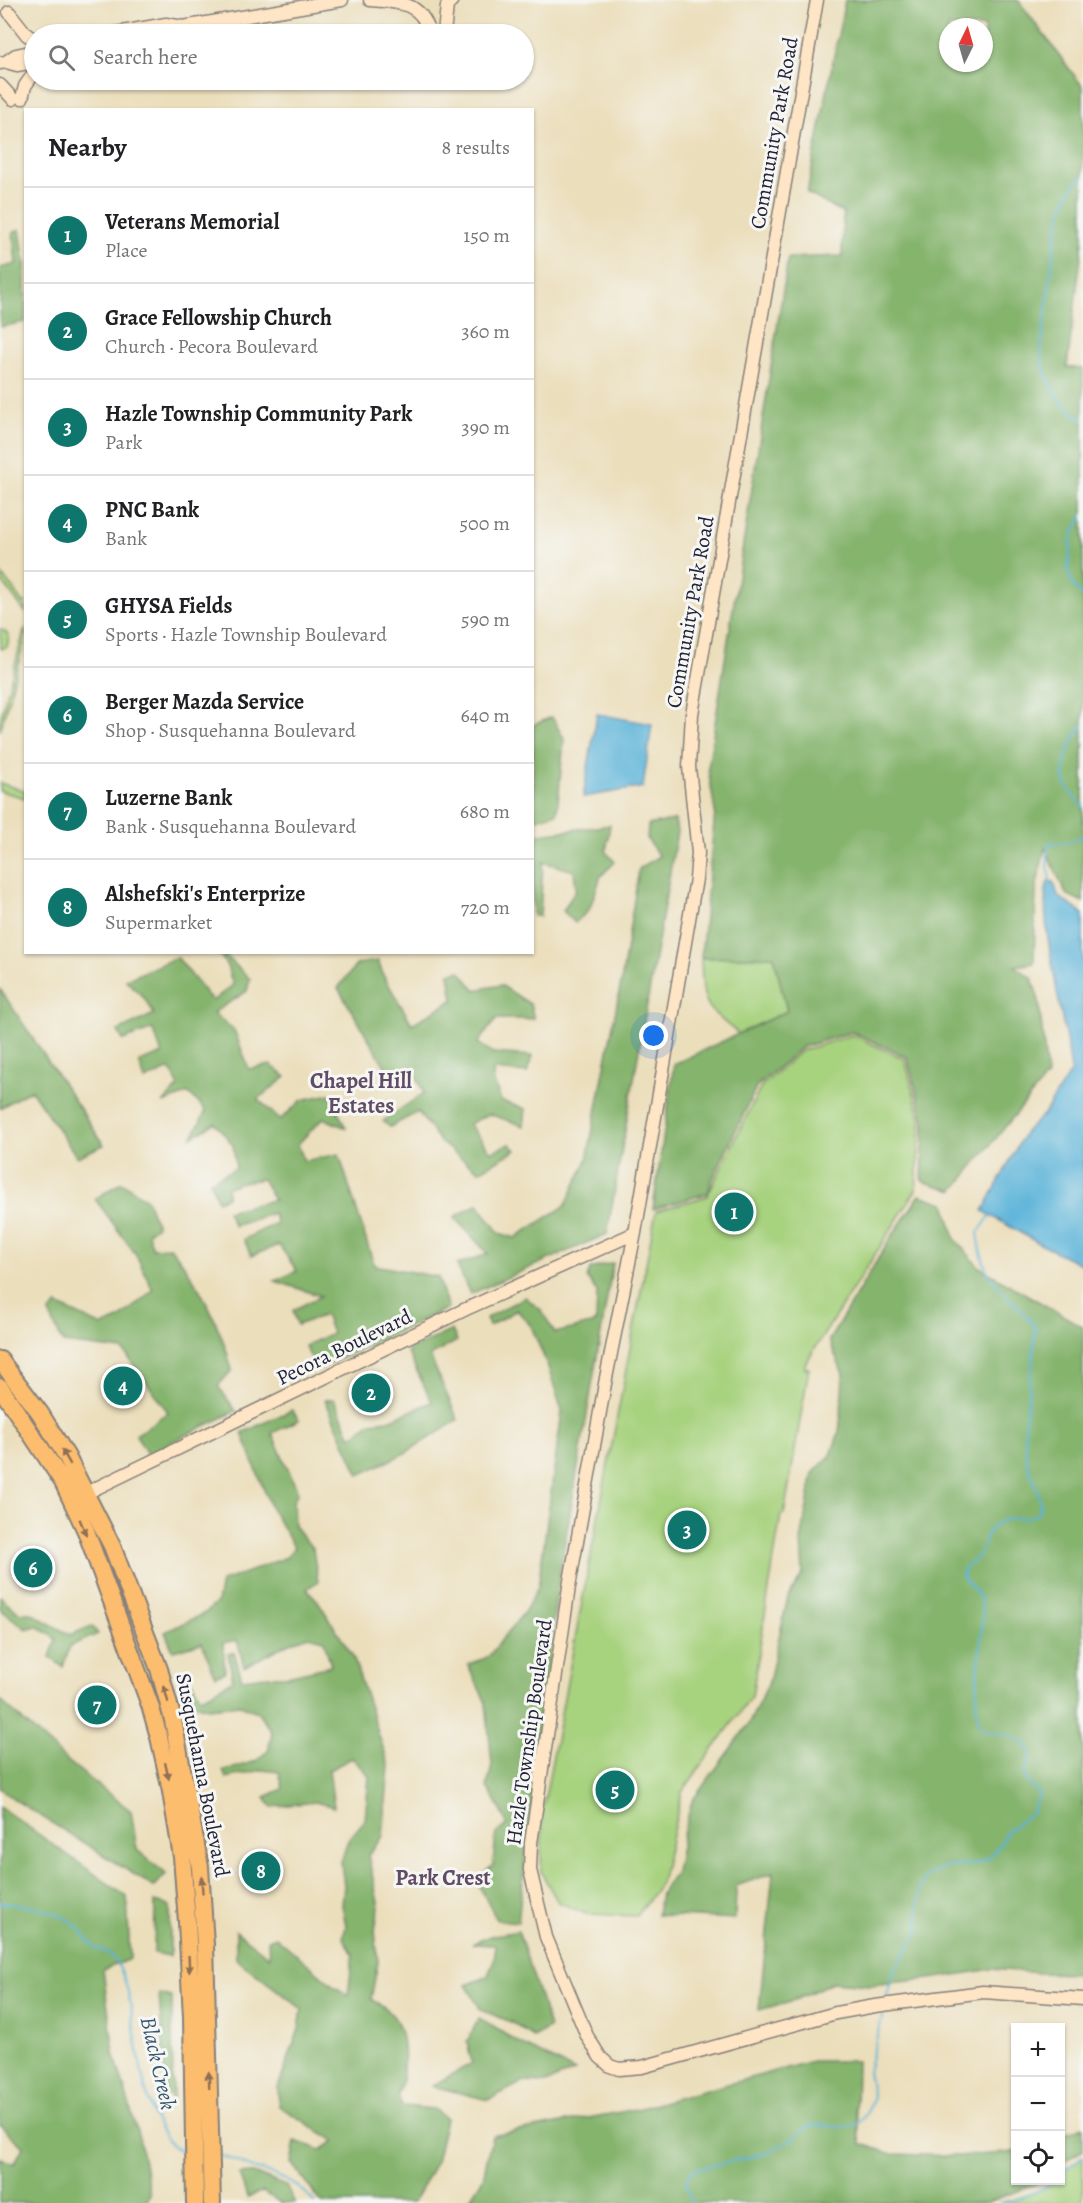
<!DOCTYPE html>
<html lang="en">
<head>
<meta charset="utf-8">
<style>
	body { margin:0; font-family:Alegreya,serif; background:#f6f6f6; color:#202124 }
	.controls { position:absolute; right:18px; bottom:18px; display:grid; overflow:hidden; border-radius:0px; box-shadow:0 2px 4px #0004 }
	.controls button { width:54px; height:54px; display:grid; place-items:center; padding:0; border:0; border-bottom:2px solid #e0e0e0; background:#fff; color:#202124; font:30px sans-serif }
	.compass { position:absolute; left:939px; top:18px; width:54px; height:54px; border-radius:50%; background:#fff; box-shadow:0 2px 4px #0004; rotate:5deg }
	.you { position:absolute; left:654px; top:1036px; width:21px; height:21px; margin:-15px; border:4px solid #fff; border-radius:50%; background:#1a73e8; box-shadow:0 0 0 9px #1a73e833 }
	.badge { display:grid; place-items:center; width:39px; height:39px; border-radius:50%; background:#0f766e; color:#fff; font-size:20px; font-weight:700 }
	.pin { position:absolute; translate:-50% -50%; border:3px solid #fff; box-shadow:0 2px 6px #0006 }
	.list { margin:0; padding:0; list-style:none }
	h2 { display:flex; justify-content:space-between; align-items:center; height:78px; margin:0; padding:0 24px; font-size:26px }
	h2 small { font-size:20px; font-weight:400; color:#757577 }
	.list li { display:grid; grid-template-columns:39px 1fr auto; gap:18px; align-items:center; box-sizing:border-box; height:96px; padding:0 24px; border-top:2px solid #e0e0e0 }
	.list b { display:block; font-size:22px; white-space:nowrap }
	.list p { margin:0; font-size:20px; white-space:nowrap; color:#757577 }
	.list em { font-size:20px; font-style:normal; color:#757577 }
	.icon { flex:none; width:33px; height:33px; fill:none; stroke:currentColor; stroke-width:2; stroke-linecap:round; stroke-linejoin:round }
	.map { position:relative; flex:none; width:1083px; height:2203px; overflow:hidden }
	.search { position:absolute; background:#fff; box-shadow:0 2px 4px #0004; left:24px; top:24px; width:510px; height:66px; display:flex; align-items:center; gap:15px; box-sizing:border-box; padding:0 21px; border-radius:33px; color:#757577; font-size:22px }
	.panel { position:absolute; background:#fff; box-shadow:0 2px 4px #0004; left:24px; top:108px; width:510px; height:846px; border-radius:0px }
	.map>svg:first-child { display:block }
</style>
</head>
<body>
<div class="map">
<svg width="1083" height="2203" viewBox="0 0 1083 2203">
	<rect width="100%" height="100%" fill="#f6f6f2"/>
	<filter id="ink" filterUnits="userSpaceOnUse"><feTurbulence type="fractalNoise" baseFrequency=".0167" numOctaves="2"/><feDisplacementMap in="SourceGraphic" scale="12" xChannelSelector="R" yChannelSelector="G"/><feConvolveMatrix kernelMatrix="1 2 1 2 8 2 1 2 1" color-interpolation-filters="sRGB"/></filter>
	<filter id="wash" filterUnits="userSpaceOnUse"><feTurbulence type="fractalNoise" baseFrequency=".008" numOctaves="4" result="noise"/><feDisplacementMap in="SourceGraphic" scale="24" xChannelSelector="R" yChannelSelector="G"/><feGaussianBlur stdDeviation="1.35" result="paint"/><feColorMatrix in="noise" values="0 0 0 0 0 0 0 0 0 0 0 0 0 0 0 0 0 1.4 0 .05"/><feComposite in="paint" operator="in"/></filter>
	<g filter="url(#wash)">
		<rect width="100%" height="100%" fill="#ebdebb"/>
		<path fill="#a7d27e" stroke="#647a5c" stroke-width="1.5" d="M 0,573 L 15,591 L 22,603 L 25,602 L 25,612 L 0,579 Z
			M 25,628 L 25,640 L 0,731 L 0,719 Z
			M 0,629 L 6,632 L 9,637 L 7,647 L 1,649 Z
			M 0,783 L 25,791 L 25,798 L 0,791 Z
			M 774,956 L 787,1011 L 739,1034 C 702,1005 703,1004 701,958 Z
			M 852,1035 L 905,1059 L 921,1122 L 916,1190 L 805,1364 L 805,1368 L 809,1368 L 784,1514 L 781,1514 L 752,1696 L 682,1792 L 661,1883 L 637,1916 L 586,1914 L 558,1902 L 541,1872 L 542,1814 L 656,1211 L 707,1196 L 762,1085 L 801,1051 Z
			M 1083,2156 L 1083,2203 L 1000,2203 C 1017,2199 1040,2193 1054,2181 L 1060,2180 L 1061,2174 L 1063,2171 Z"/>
		<path fill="#85b46d" stroke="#546b54" stroke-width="1.5" fill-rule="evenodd" d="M 845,0 L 1018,0 L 1083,87 L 1083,241 L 1067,367 L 1083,369 L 1083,902 L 1066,894 L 1045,848 L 1036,888 L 1034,963 L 1015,966 L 1032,978 L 1039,1001 L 1047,1076 L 953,1191 L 922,1181 L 924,1122 L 907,1057 L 852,1032 L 802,1047 L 757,1086 L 712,1180 L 708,1193 L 653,1209 L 674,1064 L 787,1011 L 774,956 L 701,958 L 715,812 L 708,768 L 788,258 L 842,256 L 843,213 L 807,193 ZM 948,27 L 984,27 L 984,63 L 948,63 Z
			M 20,229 L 25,263 L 25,322 L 0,327 L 0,268 L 16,264 L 13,233 Z
			M 552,717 L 564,739 L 557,813 L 533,820 L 533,725 Z
			M 675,820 L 677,832 L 607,1234 L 470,1294 L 457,1265 L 488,1254 L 454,1217 L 478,1204 L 499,1233 L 515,1238 L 565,1206 L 587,1160 L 621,983 L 639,869 L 659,856 L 647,839 L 648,825 Z
			M 610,825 L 606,852 L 615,862 L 601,876 L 589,910 L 575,923 L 563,911 L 576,889 L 574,871 L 543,862 L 540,916 L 533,916 L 533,835 Z
			M 219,953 L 223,953 L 250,979 L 247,991 L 213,1013 L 234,1030 L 249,1069 L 271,1065 L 286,1077 L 258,1099 L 280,1120 L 302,1100 L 330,1094 L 346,1128 L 323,1118 L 298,1144 L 304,1161 L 339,1154 L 374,1265 L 438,1277 L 448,1308 L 317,1370 L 305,1346 L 332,1333 L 325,1315 L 297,1325 L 293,1310 L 321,1296 L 275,1281 L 297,1271 L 279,1245 L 251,1256 L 244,1239 L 277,1223 L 273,1213 L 234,1226 L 227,1211 L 274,1200 L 262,1179 L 238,1183 L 227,1188 L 227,1197 L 218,1201 L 210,1181 L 236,1168 L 233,1145 L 215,1123 L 192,1137 L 206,1111 L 189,1093 L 163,1103 L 179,1086 L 170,1069 L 145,1080 L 139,1062 L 162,1054 L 153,1029 L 123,1040 L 118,1031 L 154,1014 L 145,999 L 126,980 L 177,957 L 212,1001 L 233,985 L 227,966 Z
			M 378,961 L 384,977 L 412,1024 L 453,1000 L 449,973 L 460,971 L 475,990 L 501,985 L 530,1004 L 534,1019 L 496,1019 L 478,1043 L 493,1053 L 532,1056 L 527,1073 L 493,1070 L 494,1082 L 501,1101 L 526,1109 L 524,1126 L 489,1114 L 469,1124 L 491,1152 L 510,1144 L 516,1150 L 479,1171 L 441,1143 L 418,1112 L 390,1127 L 383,1121 L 424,1093 L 412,1067 L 389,1073 L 338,988 L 357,964 Z
			M 0,989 L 104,1145 L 77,1157 L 31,1090 L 0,1108 Z
			M 122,1182 L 147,1200 L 157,1226 L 148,1232 L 152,1248 L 170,1247 C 199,1281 221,1327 232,1370 L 218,1386 L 236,1411 L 147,1454 L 136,1435 L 168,1412 L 123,1350 L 63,1343 L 49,1313 L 57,1305 L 102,1326 L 119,1319 L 153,1290 L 135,1253 L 95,1199 Z
			M 920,1195 L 945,1203 L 955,1239 L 979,1267 L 1083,1327 L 1083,1974 L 1040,1973 L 992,1969 L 937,1978 L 870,1985 L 832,1982 L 798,1999 L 759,2010 L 773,1873 L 736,1886 L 735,1919 L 657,1915 L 661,1893 L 676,1872 L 684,1830 L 692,1801 L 748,1725 L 769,1682 L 788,1597 L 803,1574 L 801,1541 L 813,1473 L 831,1455 L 839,1432 L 841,1414 L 843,1374 L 829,1340 L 890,1239 Z
			M 613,1263 L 558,1583 L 518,1922 L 497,1920 L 476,1880 L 493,1865 L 496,1834 L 507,1824 L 501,1810 L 487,1787 L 492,1765 L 486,1703 L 468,1665 L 488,1657 L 525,1611 L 538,1587 L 562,1411 L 548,1367 L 531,1326 L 517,1310 L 489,1326 L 486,1318 L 525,1297 L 541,1310 L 555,1333 L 591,1324 L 596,1321 L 597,1292 L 587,1278 L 590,1269 Z
			M 452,1330 L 457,1341 L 430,1356 L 458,1420 L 405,1453 L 359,1475 L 325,1400 L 334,1399 L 351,1437 L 371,1422 L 389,1420 L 432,1402 L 407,1351 Z
			M 292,1410 L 299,1420 L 272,1433 L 298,1492 L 293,1502 L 294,1526 L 313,1549 L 318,1581 L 307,1589 L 318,1601 L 353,1656 L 389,1766 L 383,1836 L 368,1855 L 379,1907 L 375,1930 L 378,1962 L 371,1999 C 378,2004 389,2010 394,2017 C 407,2035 405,2076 398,2096 L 402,2106 L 434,2109 L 446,2119 L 436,2161 L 413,2203 L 322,2203 L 291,2163 L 295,2141 L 321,2150 L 335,2141 L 279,2106 L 278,2088 L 299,2029 L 302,2009 L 236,1959 L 236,1931 L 269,1957 L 268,1940 L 276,1937 L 335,1987 L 348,1995 L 353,1955 L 343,1938 L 346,1926 L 342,1905 L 344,1886 L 341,1862 L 348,1840 L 365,1820 L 369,1776 L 352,1758 L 329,1770 L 334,1807 L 315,1802 L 272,1807 L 265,1797 L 283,1789 L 279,1772 L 262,1770 L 226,1778 L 223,1771 L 256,1761 L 268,1751 L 272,1733 L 258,1712 L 240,1705 L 208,1708 L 186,1702 L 185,1686 L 192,1682 L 201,1698 L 233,1680 L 228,1654 L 234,1652 L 242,1679 L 266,1676 L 287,1676 L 331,1666 L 324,1640 L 309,1636 L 287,1644 L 244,1667 L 237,1640 L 223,1643 L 225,1672 L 215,1676 L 202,1643 L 173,1651 L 165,1632 L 205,1613 L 217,1603 L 221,1582 L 287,1557 L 294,1547 L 271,1508 L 242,1433 Z
			M 0,1596 L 19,1613 L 31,1613 L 70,1635 L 92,1626 L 98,1634 L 70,1646 L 63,1667 L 50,1657 L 56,1639 L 37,1626 L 26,1629 L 0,1609 Z
			M 0,1700 L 70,1763 L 131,1811 L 137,1850 L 166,1874 L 154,1887 L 15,1800 L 0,1788 Z
			M 0,1807 L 127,1897 L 130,1959 L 103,1970 L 114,2053 L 139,2138 L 150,2194 L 146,2203 L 0,2203 L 0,2157 L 14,2164 L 23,2147 L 0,2125 Z
			M 155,1902 L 170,1906 L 170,1956 L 154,1953 Z
			M 518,1931 L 550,2027 L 534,2037 L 511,2022 L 481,2010 L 466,1985 L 487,1977 L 494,1961 L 496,1945 L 472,1944 L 490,1936 Z
			M 159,1994 L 172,1997 L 173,2099 L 166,2093 Z
			M 479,2018 L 519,2043 L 575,2071 L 546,2083 L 523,2082 L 488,2100 L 432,2086 L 472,2063 L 467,2042 Z
			M 812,2061 L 857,2061 L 856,2111 L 861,2144 L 892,2154 L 956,2156 L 1007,2153 L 1015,2151 L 1016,2180 L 1040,2181 L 1035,2184 L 986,2203 L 467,2203 L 483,2178 L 492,2136 L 637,2109 Z
			M 1083,2126 L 1083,2150 L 1061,2163 L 1061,2136 Z
			M 253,2173 L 286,2186 L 295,2203 L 281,2203 L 263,2192 L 247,2197 L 239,2174 Z"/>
		<path fill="#5bb4d9" stroke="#3e6b8a" stroke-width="1.5" d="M 597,714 L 652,724 L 643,787 L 583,797 Z
			M 1049,880 L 1054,883 L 1058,896 L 1083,914 L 1083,1265 L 1038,1243 L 983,1211 L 1025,1132 L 1044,1114 L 1071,1071 C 1068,1034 1034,906 1049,880 Z"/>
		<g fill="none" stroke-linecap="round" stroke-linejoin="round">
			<path stroke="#5bb4d9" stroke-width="2" d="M 1083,177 C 1056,192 1052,269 1048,297 C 1046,313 1039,348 1042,361 C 1048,386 1062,407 1083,420
				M 1083,515 L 1072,536 L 1068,571 L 1073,585 L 1083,596
				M 1083,726 C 1075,735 1070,744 1067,755 C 1059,780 1066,789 1083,807
				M 1050,882 L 1047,856 L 1049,843 C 1061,843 1073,843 1083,835
				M 0,1903 C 23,1905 57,1909 75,1925 C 83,1931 86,1940 93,1946 C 98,1950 105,1950 110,1954 C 119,1963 125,1980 128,1992 C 136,2030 143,2121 172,2145 C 177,2150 182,2151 188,2152
				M 886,2000 L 893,1972 L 918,1933 L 919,1895 L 922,1883 L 929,1875 L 945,1867 L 976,1864 L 988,1859 L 1000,1845 L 1007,1831 L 1031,1813 L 1039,1794 L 1029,1783 L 1024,1775 C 1025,1768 1030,1763 1030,1756 C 1030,1736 997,1733 983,1729 C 966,1709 988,1633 981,1601 C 978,1591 967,1584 962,1575 C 964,1563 974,1562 979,1554 C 985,1546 984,1535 991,1528 C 1006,1512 1025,1523 1039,1513 C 1044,1493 1030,1479 1027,1460 C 1020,1415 1035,1370 1035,1326 C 1021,1308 1001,1293 989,1275 C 982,1262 980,1247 978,1233 L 992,1213
				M 218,2155 C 234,2159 244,2165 259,2170 C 283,2178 298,2183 316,2203
				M 1060,2174 L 1083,2156
				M 692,2203 C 688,2188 680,2178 696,2169 L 768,2153 L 791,2140 L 810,2125 C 841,2125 861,2137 873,2098 L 868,2072 L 884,2009
				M 1000,2203 C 1017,2199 1040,2193 1054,2180"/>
		</g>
	</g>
	<g filter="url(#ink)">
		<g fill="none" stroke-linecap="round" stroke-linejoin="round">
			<g stroke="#86807b" stroke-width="15">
				<path id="secondary" d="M 370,0 C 397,2 420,1 429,31
					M 817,0 L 692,714 L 689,767 L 698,853 L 696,879 L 635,1233 L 606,1378 L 569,1587 L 531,1843 L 530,1870 L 546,1937 L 587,2036 L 600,2057 L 610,2066 L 619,2069 L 642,2067 L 836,2013 L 875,2006 L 983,1992 L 1083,1999
					M 9,12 L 27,35 L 34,39
					M 444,33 L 447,6 L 452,0
					M 111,34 L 166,24 L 183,27 L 342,0
					M 6,62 L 17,65 L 34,62
					M 0,63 L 6,62 L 16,55 L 34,51
					M 0,85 L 13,99
					M 22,98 L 25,86 L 34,73
					M 78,1497 L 466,1309 L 635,1233"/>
			</g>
			<g stroke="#86807b" stroke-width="20">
				<path id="highway" d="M 0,1360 L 40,1413 L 67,1457 L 112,1546 L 159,1669 L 173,1720 L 200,1867 L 205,1944 L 212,2203
					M 0,1387 L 63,1482 L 86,1531 L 150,1705 L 159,1737 L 170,1786 L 182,1857 L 187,1922 L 192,2017 L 195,2203"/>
			</g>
			<use href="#secondary" stroke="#fee5c5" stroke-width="12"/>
			<use href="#highway" stroke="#fcbd6e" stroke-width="16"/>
		</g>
		<defs><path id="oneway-solid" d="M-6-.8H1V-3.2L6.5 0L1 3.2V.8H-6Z" transform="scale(1.5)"/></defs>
		<g fill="#8f7054">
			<use href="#oneway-solid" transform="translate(66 1457) rotate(-120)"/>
			<use href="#oneway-solid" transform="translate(83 1527) rotate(67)"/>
			<use href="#oneway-solid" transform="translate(166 1694) rotate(-105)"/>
			<use href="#oneway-solid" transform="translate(167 1771) rotate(77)"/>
			<use href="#oneway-solid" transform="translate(202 1885) rotate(-94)"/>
			<use href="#oneway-solid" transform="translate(189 1964) rotate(87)"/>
			<use href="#oneway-solid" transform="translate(209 2080) rotate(-92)"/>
		</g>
	</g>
	<g text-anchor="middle" stroke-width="6" stroke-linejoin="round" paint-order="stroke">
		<g font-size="21" fill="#22223b" stroke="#f6f6f2">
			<text transform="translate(774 133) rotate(-80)" y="7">Community Park Road</text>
			<text transform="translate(690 612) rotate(-80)" y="7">Community Park Road</text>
			<text transform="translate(344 1347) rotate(-26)" y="7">Pecora Boulevard</text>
			<text transform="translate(529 1732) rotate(-82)" y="7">Hazle Township Boulevard</text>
			<text transform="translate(203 1775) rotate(79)" y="7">Susquehanna Boulevard</text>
		</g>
		<g font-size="22" font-weight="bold" fill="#604c66" stroke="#f6f6f2">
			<text x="361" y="1088">Chapel Hill<tspan x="361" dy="25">Estates</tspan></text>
			<text x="443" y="1885">Park Crest</text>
		</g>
		<g font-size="22" font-style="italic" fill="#365572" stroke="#f6f6f2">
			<text transform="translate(159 2063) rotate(77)" y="8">Black Creek</text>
		</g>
	</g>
</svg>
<div class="controls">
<button>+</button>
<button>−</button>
<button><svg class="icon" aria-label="locate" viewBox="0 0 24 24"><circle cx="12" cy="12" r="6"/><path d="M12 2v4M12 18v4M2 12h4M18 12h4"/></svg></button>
</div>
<svg class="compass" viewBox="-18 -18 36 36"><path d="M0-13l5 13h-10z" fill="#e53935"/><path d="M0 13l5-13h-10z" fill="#757577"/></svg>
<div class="you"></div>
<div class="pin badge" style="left:734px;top:1212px">1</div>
<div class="pin badge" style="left:371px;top:1393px">2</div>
<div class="pin badge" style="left:687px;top:1530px">3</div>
<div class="pin badge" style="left:123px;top:1386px">4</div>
<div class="pin badge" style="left:615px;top:1790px">5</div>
<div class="pin badge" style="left:33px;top:1568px">6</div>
<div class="pin badge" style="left:97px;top:1705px">7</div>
<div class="pin badge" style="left:261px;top:1871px">8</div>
<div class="search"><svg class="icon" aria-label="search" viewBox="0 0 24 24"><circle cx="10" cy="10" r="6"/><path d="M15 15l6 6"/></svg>Search here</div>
<section class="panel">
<h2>Nearby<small>8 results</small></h2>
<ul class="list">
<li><span class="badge">1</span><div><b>Veterans Memorial</b><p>Place</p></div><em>150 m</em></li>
<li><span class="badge">2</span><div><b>Grace Fellowship Church</b><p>Church · Pecora Boulevard</p></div><em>360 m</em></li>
<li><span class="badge">3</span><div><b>Hazle Township Community Park</b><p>Park</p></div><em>390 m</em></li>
<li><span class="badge">4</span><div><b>PNC Bank</b><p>Bank</p></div><em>500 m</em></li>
<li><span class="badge">5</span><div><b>GHYSA Fields</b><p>Sports · Hazle Township Boulevard</p></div><em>590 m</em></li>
<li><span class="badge">6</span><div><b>Berger Mazda Service</b><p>Shop · Susquehanna Boulevard</p></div><em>640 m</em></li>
<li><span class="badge">7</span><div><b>Luzerne Bank</b><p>Bank · Susquehanna Boulevard</p></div><em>680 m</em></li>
<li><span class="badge">8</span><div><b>Alshefski's Enterprize</b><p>Supermarket</p></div><em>720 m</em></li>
</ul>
</section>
</div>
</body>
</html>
